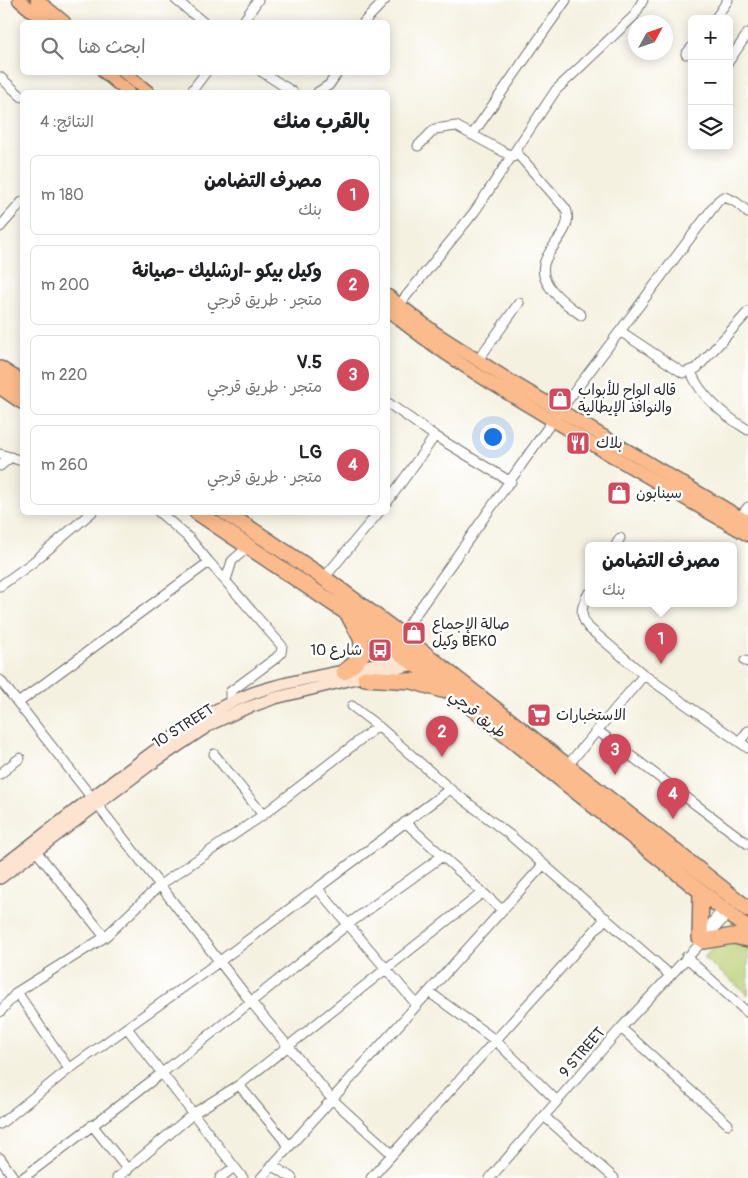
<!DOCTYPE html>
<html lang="ar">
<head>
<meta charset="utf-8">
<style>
	body { margin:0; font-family:Pangolin,"Playpen Sans Arabic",sans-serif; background:#f6f6f6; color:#202124; direction:rtl }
	.controls { position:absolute; right:15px; top:15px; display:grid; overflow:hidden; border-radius:8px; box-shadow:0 2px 12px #0003 }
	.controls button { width:45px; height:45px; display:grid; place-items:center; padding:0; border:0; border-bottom:1px solid #e0e0e0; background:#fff; color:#202124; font:25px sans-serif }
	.compass { position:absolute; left:628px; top:15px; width:45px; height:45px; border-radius:50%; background:#fff; box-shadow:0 2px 12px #0003; rotate:50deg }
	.you { position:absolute; left:492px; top:436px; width:18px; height:18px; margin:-12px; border:4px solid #fff; border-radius:50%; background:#1a73e8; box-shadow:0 0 0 8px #1a73e833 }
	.badge { display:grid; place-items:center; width:32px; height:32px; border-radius:50%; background:#d1495b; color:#fff; font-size:16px; font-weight:700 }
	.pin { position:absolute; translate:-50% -41px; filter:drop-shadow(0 1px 2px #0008) }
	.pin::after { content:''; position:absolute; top:26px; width:18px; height:15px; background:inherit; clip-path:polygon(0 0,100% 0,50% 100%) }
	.popup { position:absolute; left:585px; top:542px; width:152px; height:65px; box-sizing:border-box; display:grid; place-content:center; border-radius:8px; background:#fff; filter:drop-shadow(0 1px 4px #0005); font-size:16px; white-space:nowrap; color:#757577 }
	.popup b { font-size:19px; color:#202124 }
	.popup::after { content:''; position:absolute; left:50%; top:100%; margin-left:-10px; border:10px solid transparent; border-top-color:#fff }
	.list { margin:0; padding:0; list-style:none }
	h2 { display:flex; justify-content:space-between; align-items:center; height:65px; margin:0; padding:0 20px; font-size:21px }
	h2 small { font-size:16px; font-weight:400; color:#757577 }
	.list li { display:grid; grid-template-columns:32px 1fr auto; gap:15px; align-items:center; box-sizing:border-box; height:80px; margin:0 10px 10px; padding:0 10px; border:1px solid #e0e0e0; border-radius:8px }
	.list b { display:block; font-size:19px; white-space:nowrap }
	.list p { margin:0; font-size:16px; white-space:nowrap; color:#757577 }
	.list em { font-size:16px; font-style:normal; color:#757577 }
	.icon { flex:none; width:28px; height:28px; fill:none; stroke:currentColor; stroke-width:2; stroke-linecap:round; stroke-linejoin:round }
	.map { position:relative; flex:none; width:748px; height:1178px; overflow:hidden; direction:ltr }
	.search { position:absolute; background:#fff; box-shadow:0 2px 12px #0003; left:20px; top:20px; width:370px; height:55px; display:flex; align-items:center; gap:12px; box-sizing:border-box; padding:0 18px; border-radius:8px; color:#757577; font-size:19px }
	.panel { position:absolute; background:#fff; box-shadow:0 2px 12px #0003; left:20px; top:90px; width:370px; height:425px; border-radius:8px; direction:rtl }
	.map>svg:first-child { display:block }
</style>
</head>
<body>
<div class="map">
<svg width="748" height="1178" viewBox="0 0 748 1178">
	<rect width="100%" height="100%" fill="#fff"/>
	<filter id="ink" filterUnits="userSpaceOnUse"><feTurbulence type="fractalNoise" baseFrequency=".02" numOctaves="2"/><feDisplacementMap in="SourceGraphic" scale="10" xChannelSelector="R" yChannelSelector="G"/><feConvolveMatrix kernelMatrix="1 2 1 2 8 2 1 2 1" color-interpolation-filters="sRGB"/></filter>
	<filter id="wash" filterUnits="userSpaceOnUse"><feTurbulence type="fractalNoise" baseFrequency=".0096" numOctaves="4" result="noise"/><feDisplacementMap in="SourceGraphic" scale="20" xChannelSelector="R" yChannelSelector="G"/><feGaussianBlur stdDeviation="1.12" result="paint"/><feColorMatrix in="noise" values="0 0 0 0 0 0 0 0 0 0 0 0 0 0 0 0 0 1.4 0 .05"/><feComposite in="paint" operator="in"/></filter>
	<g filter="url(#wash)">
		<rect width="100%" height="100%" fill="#f5f1e1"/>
		<path fill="#bacd71" stroke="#727c4e" d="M 737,941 L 748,947 L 748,995 L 704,958 L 715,945 Z"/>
	</g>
	<g filter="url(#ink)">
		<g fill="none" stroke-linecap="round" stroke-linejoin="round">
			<g stroke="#72706b" stroke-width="11">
				<path id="street" d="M 176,0 L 203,22
					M 715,19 L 728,0
					M 243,22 L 258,0
					M 364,22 L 385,0
					M 686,54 L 692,47
					M 729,61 L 748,33
					M 262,72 L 293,92
					M 0,77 L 22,97
					M 191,92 L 206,72
					M 318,92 L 329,85 L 338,72
					M 472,135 L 566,0
					M 418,146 L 435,129 L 456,126 L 513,157
					M 516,152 L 566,209 C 577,237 527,255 549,286 C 557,298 570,307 581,315
					M 0,227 L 22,202
					M 399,305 L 475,211 L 556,90 L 634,16 L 643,0
					M 620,331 L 683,373 L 697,368 L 748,312
					M 478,360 L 519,303
					M 691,372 C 701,397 725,416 748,430
					M 388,403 L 435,436 L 511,482
					M 0,454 L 22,461
					M 0,466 L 11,457
					M 388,501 L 435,436
					M 159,512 L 190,539 L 209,562
					M 740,517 L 748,507
					M 616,545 L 620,538
					M 324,578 L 379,512
					M 226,580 L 232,561 L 249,546
					M 0,586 L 32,563 L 92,512
					M 588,594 C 581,608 579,615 589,628 L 644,675 L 748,748
					M 401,635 L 553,420 L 718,201 L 723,197 C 734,199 740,205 748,213
					M 745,661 L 748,662
					M 0,680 L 251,1002 L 332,1099 L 392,1154
					M 18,703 L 209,562 L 282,646 L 281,653 L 276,658 L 230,692 L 230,703
					M 352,706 L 378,726
					M 598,731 L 748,844
					M 740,741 L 748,731
					M 214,754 L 263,815
					M 567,766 L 644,675
					M 0,774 L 20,758
					M 405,822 L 502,910
					M 36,851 L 105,937
					M 317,888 L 417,1005
					M 701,937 L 725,906
					M 686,957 L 748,1013
					M 17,992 L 69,1069
					M 429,992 L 495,1040 L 557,1101
					M 0,1012 L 17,992 L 105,937 L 160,885 L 263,815 L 378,726 L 450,789 L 511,836 L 670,975
					M 127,1028 L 243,1178
					M 621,1028 L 728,1124
					M 239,1085 L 289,1146
					M 545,1117 L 614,1178
					M 0,1124 L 69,1069 L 220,961 L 450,789
					M 92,1125 L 128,1170
					M 0,1158 L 14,1178
					M 272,1165 L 292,1178
					M 23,1178 L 162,1073 L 347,925 L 441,857
					M 117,1178 L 194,1113 L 239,1085 L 482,893
					M 220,1178 L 234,1167
					M 261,1178 L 543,865
					M 371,1178 L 606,918
					M 490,1178 L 621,1028 L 731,911"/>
			</g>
			<g stroke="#72706b" stroke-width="14">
				<path id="secondary" d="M 0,868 C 44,835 86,801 130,769 C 169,740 207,710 253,693 C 302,676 354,672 404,656
					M 0,878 L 148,766 L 211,724 L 244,709 L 275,698 L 414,664"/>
			</g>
			<g stroke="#72706b" stroke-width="15">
				<path id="primary" d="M 19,0 L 45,22
					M 37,0 L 64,22
					M 104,72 L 128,92
					M 124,72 L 148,92
					M 388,296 L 434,332 L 512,382 L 748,522
					M 388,310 C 438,352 495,386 552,420 C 617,459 682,497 748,535"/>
			</g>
			<g stroke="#72706b" stroke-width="18">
				<path id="highway" d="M 0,369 L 22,383
					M 0,386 L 22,401
					M 197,512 L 346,612 L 456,695 L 748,929
					M 225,512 L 324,578 L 401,635 L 748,909
					M 344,672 L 354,664 L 363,653 L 361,638 L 350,618
					M 365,678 L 412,681 L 442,690
					M 700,938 L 701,892
					M 704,941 L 733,936 L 748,939"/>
			</g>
			<use href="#street" stroke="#fff" stroke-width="9"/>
			<use href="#secondary" stroke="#fde4d1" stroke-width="11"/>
			<use href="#primary" stroke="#fbbb8c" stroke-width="12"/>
			<use href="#highway" stroke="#fbbb8c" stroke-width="15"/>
		</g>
	</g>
	<defs>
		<g id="shop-square" transform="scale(1.25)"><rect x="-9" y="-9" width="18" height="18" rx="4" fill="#d1495b" stroke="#fff"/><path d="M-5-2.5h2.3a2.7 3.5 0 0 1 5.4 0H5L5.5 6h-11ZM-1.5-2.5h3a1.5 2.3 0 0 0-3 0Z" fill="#fff"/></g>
		<g id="restaurant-square" transform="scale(1.25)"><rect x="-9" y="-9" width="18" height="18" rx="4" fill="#d1495b" stroke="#fff"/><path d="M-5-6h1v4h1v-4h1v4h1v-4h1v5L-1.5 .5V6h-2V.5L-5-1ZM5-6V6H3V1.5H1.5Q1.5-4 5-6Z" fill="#fff"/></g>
		<g id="bus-square" transform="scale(1.25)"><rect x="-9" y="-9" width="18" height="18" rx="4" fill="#d1495b" stroke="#fff"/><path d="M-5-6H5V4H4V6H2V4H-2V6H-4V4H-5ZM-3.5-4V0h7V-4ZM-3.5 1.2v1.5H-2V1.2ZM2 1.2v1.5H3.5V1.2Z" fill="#fff"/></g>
		<g id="supermarket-square" transform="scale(1.25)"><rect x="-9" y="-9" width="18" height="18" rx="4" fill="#d1495b" stroke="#fff"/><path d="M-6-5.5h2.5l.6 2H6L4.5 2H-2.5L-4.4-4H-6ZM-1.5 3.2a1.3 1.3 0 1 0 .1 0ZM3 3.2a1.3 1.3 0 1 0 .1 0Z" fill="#fff"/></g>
	</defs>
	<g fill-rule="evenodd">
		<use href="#shop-square" x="560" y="399"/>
		<use href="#restaurant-square" x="578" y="443"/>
		<use href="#shop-square" x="619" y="493"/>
		<use href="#shop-square" x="414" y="633"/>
		<use href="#bus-square" x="380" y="650"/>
		<use href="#supermarket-square" x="539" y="715"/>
	</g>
	<g text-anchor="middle" stroke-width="5" stroke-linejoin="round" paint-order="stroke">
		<g font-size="15" fill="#2b2b2b" stroke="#fff" text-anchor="start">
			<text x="578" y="395">قاله الواح للأبواب<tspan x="578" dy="17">والنوافذ الإيطالية</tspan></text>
			<text x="596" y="448">بلاك</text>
			<text x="636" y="498">سينابون</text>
			<text x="432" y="629">صالة الإجماع<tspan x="432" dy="17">وكيل BEKO</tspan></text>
			<text x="362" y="655" text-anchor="end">شارع 10</text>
			<text x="556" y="720">الاستخبارات</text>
		</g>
		<g font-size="15" fill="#2b2b2b" stroke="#fff">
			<text transform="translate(478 714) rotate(39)" y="5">طريق قرجي</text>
			<text transform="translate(183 726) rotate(-32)" y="5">10 STREET</text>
			<text transform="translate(582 1052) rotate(-49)" y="5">9 STREET</text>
		</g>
	</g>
</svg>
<div class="controls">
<button>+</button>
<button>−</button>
<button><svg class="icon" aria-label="layers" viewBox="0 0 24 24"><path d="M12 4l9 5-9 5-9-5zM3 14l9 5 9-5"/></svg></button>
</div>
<svg class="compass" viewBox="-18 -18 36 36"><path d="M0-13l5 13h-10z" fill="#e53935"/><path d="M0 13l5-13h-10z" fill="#757577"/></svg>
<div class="you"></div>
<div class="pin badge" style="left:661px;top:664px">1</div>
<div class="popup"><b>مصرف التضامن</b>بنك</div>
<div class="pin badge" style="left:442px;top:757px">2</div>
<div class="pin badge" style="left:615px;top:775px">3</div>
<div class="pin badge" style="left:673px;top:819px">4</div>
<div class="search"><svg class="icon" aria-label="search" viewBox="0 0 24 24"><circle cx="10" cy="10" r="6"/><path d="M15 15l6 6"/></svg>ابحث هنا</div>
<section class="panel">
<h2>بالقرب منك<small>النتائج: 4</small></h2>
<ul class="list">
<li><span class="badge">1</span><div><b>مصرف التضامن</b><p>بنك</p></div><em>180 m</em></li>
<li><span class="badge">2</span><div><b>وكيل بيكو -ارشليك -صيانة</b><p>متجر · طريق قرجي</p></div><em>200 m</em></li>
<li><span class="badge">3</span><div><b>V.5</b><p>متجر · طريق قرجي</p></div><em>220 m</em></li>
<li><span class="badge">4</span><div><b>LG</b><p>متجر · طريق قرجي</p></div><em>260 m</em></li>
</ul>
</section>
</div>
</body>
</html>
